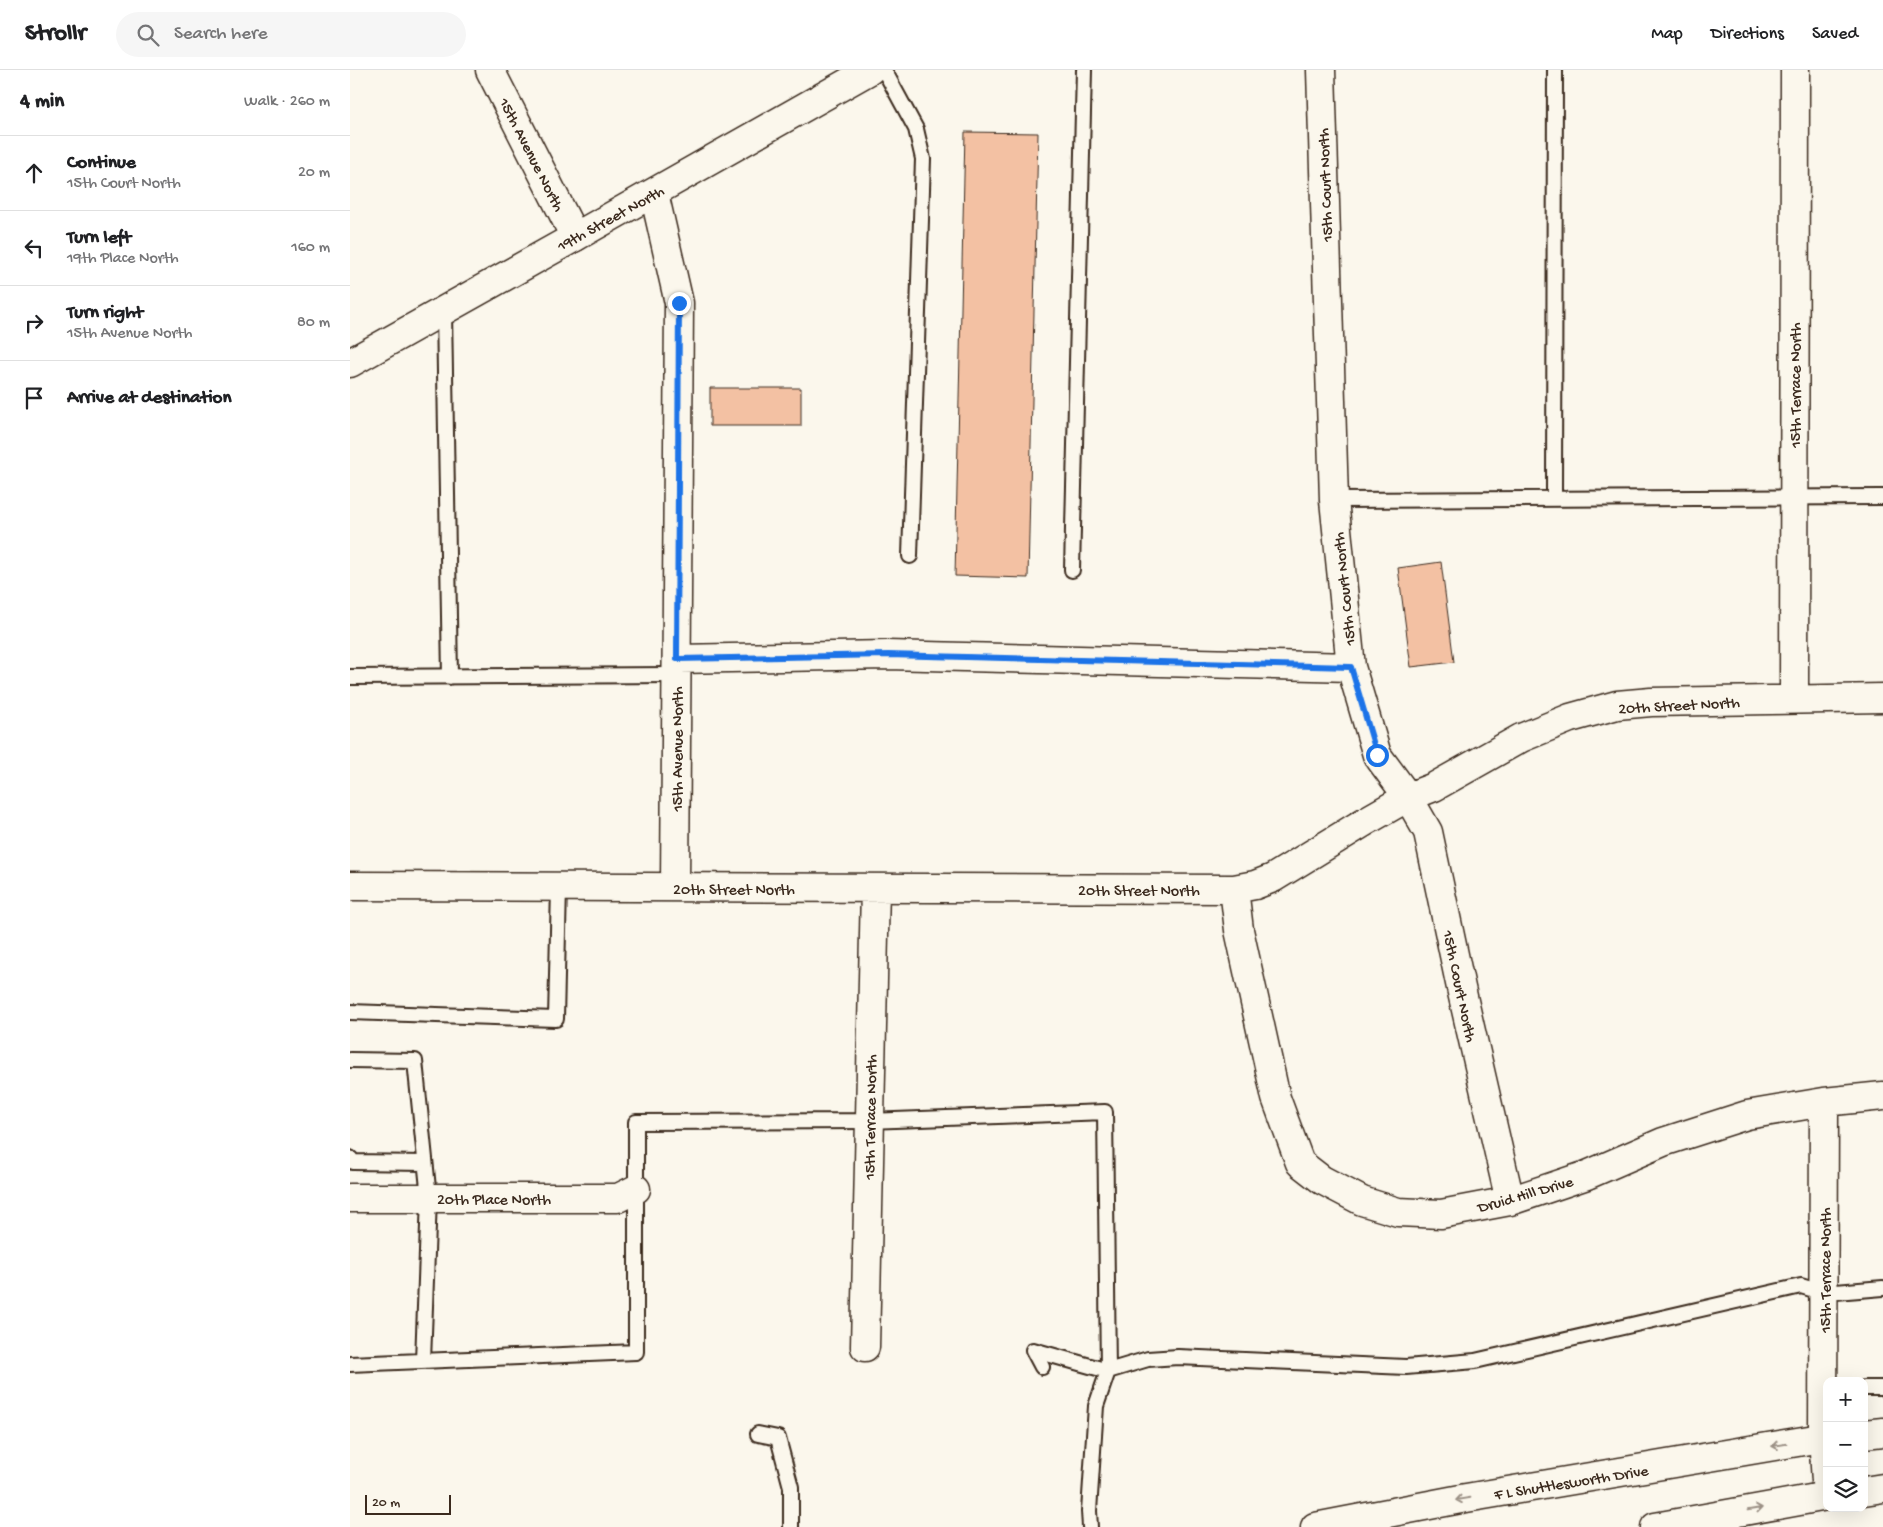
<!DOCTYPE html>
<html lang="en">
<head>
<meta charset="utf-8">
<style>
	body { margin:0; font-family:"Gochi Hand",sans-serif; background:#f6f6f6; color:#202124 }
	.controls { position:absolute; right:15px; bottom:15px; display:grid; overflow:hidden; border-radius:10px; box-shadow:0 5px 20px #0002 }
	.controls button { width:45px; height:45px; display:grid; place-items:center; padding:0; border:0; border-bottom:1px solid #e0e0e0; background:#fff; color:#202124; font:25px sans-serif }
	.scale { position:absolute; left:15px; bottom:12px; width:86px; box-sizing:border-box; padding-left:5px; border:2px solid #3b2a1e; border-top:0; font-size:14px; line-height:18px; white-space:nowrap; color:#3b2a1e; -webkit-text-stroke:4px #fbf7ec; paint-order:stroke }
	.stop { position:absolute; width:15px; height:15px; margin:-11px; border:4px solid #1a73e8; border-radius:50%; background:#fff }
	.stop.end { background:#1a73e8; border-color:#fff; box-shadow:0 1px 5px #0008 }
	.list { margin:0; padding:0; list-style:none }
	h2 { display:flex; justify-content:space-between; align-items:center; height:65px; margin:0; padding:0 20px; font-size:21px }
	h2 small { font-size:16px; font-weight:400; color:#757577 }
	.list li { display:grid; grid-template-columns:32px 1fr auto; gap:15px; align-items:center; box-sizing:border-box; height:75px; padding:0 20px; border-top:1px solid #e0e0e0 }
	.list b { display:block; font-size:19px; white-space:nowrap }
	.list p { margin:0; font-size:16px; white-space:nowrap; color:#757577 }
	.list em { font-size:16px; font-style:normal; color:#757577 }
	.icon { flex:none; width:28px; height:28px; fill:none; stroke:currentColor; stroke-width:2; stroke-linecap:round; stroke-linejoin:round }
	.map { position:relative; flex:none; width:1533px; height:1457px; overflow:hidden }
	header { display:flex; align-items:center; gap:30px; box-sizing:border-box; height:70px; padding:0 25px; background:#fff; border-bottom:1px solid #e0e0e0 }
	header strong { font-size:24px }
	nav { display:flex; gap:28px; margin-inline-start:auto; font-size:18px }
	.search { width:350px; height:45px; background:#f6f6f6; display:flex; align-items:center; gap:12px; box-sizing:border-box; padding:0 18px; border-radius:28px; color:#757577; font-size:19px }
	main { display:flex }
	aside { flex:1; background:#fff }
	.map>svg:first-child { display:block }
</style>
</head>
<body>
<header>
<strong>Strollr</strong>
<div class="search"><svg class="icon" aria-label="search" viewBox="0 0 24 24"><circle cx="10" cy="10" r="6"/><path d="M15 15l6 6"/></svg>Search here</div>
<nav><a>Map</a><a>Directions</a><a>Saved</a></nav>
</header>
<main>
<aside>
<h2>4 min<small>Walk · 260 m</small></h2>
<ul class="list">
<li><svg class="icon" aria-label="ahead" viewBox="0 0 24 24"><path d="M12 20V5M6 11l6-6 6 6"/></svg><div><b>Continue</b><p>15th Court North</p></div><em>20 m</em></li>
<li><svg class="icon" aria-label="left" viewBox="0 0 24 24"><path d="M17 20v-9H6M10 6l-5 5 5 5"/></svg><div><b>Turn left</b><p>19th Place North</p></div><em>160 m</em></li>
<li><svg class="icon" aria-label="right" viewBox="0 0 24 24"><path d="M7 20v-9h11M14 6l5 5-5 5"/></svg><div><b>Turn right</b><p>15th Avenue North</p></div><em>80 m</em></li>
<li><svg class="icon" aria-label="arrive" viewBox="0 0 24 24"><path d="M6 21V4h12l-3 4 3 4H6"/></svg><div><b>Arrive at destination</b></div></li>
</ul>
</aside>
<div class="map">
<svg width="1533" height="1457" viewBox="0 0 1533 1457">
	<rect width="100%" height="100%" fill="#fbf7ec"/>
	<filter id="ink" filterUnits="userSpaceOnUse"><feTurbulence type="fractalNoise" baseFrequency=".02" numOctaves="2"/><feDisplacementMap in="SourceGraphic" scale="10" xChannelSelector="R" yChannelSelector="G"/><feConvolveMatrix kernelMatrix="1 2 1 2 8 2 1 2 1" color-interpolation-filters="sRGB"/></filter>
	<g filter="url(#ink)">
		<path fill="#f3c1a3" stroke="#3b2a1e" d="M 615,62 L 688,63 L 678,508 L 605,506 Z
			M 360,318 L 451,318 L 451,356 L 360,356 Z
			M 1091,492 L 1104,592 L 1061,597 L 1048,498 Z"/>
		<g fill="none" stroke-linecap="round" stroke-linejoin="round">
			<g stroke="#3b2a1e" stroke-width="18">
				<path id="service" d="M 534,0 L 566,59 L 573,89 L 560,486
					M 94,241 L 100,607
					M 1204,429 L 1205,0
					M 984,430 L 1533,427
					M 722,500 L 734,0
					M 0,607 L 327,605
					M 0,942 L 206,949 L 209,817
					M 0,990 L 65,991 L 79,1128 L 73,1291
					M 0,1088 L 3,1092 L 75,1093
					M 0,1294 L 286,1282 L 286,1052 L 519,1051 L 755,1042 L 758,1301 L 746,1336 L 739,1441 L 740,1457
					M 692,1297 L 683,1280 L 758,1301 L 798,1289 L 828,1287 L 1056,1297 L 1125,1291 L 1451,1216 L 1474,1223 L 1533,1218
					M 1514,1318 L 1533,1318
					M 408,1364 L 428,1368 L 441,1417 L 441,1457"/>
			</g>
			<g stroke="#3b2a1e" stroke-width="31">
				<path id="minor" d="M 971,0 L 984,430 L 1001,597 L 1027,685 L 1058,727 L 1078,762 L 1111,918 L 1160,1131
					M 304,123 L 329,233 L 325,817
					M 225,167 L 520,0
					M 327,589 L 537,585 L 1001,597
					M 1444,629 L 1445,0
					M 0,816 L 884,819 L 905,815 L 923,808 L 1016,751 L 1058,727 L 1084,717 L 1171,668 L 1220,648 L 1267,635 L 1301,632 L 1533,628
					M 884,819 L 889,860 L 926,1028 L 950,1093 L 972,1110 L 1012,1131 L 1048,1142 L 1091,1144 L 1160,1131 L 1237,1105 L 1313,1072 L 1397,1045 L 1474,1032 L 1533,1026
					M 1474,1032 L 1473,1367 L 1477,1426
					M 0,1128 L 268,1128 L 286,1119
					M 515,1277 L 525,818"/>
			</g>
			<g stroke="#3b2a1e" stroke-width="31">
				<path id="tertiary" d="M 0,293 L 225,167 L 140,0"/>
			</g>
			<g stroke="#3b2a1e" stroke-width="31">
				<path id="secondary" d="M 1514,1364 L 1533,1362
					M 1514,1421 L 1533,1418
					M 965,1457 L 1116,1428 L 1477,1367
					M 1305,1457 L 1477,1426"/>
			</g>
			<use href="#service" stroke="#fbf7ec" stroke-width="14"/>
			<use href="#minor" stroke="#fbf7ec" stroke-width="28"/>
			<use href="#tertiary" stroke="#fbf7ec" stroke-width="28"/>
			<use href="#secondary" stroke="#fbf7ec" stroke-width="28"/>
		</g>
		<defs><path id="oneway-shaft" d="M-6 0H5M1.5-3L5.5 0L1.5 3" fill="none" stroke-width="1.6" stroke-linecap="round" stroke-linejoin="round" transform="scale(1.25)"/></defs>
		<g stroke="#9b9085">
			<use href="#oneway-shaft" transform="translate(1429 1375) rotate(170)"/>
			<use href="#oneway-shaft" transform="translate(1113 1429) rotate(170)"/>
			<use href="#oneway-shaft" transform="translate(1405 1439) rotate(-10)"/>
		</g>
	</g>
	<g fill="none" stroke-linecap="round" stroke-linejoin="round" filter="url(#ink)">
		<path stroke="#1a73e8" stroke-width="6" d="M 329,233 L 327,589 L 538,585 L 1001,597 L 1027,685"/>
	</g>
	<g text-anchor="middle" stroke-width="5" stroke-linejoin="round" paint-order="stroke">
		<g font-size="16" fill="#3b2a1e" stroke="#fbf7ec">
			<text transform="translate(183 84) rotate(63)" y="6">15th Avenue North</text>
			<text transform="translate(974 115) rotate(-92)" y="6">15th Court North</text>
			<text transform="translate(260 147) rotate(-29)" y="6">19th Street North</text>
			<text transform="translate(1444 315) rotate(-90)" y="6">15th Terrace North</text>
			<text transform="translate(993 519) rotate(-96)" y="6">15th Court North</text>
			<text transform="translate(1329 634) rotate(-3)" y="6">20th Street North</text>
			<text transform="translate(326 679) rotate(-90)" y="6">15th Avenue North</text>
			<text x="384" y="824">20th Street North</text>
			<text x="789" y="825">20th Street North</text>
			<text transform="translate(1111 916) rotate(78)" y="6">15th Court North</text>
			<text transform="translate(519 1047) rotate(-89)" y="6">15th Terrace North</text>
			<text transform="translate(1175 1123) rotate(-16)" y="6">Druid Hill Drive</text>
			<text x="144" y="1134">20th Place North</text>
			<text transform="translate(1474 1200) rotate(-90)" y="6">15th Terrace North</text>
			<text transform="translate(1221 1411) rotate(-9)" y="6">F L Shuttlesworth Drive</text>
		</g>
	</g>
</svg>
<div class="controls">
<button>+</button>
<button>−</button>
<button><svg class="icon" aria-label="layers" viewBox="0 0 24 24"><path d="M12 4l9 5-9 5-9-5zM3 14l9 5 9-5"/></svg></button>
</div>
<div class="scale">20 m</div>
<div class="stop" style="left:1027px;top:685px"></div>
<div class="stop end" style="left:329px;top:233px"></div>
</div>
</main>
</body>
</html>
